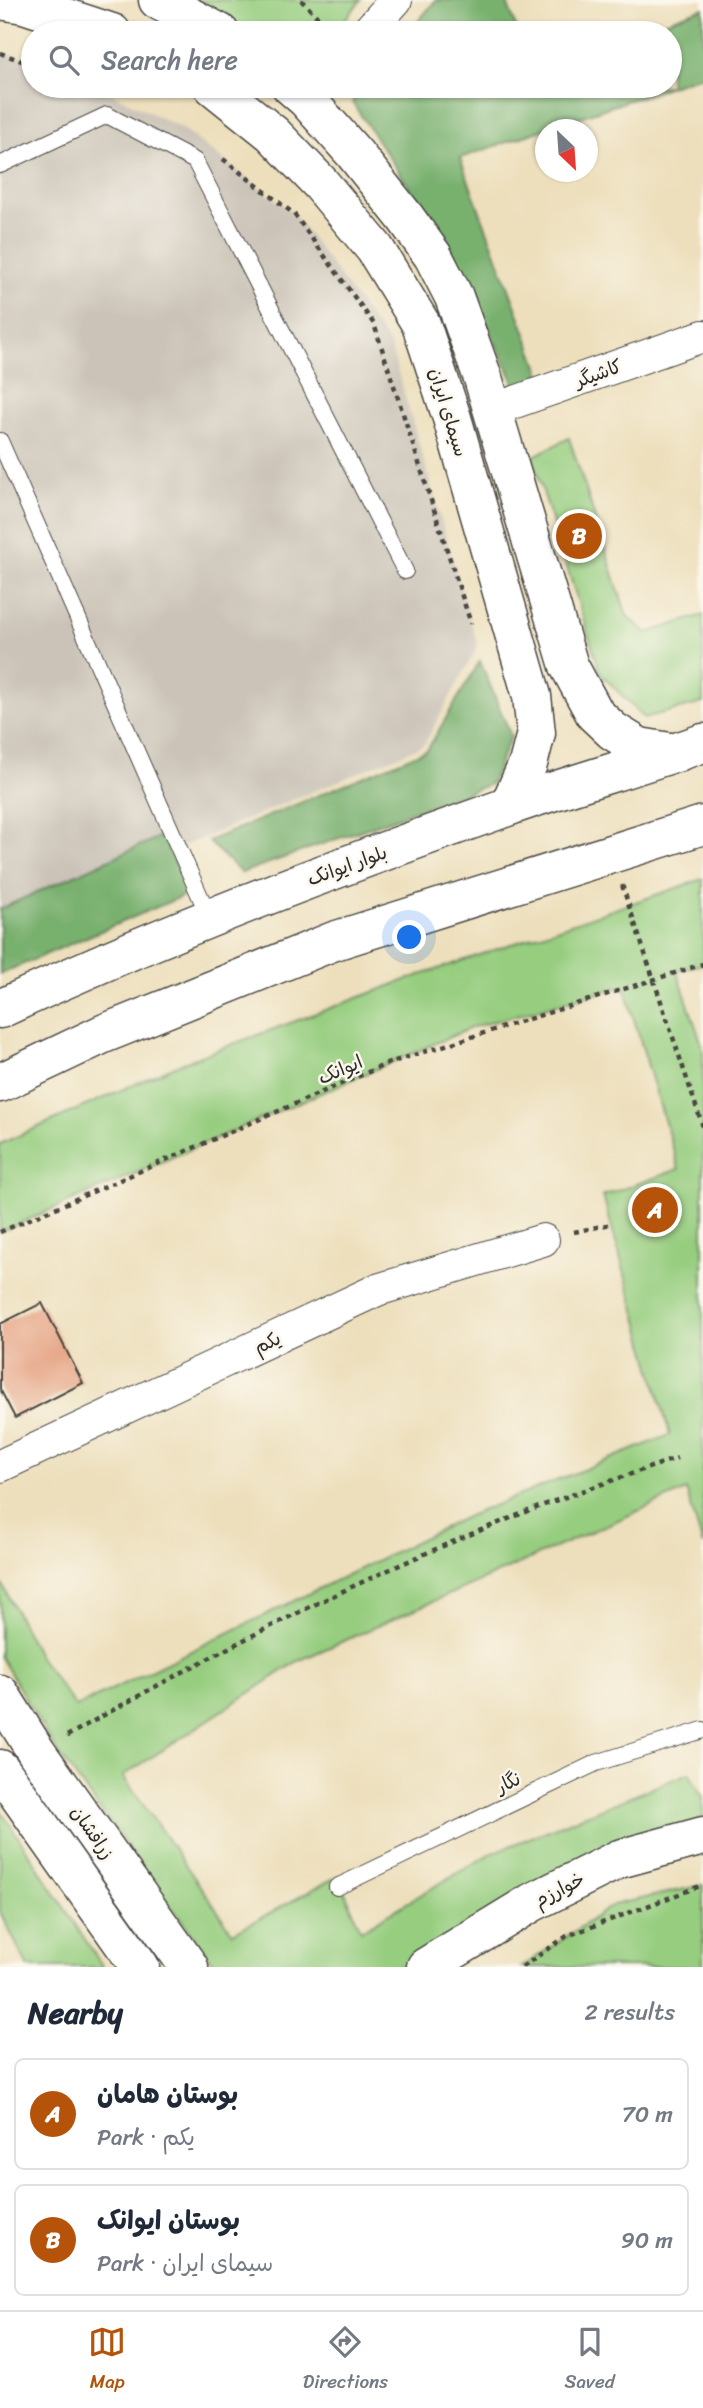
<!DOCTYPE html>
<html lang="en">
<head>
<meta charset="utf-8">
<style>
	body { margin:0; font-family:Sriracha,"Playpen Sans Arabic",sans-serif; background:#f6f6f7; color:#1f2937 }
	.compass { position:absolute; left:535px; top:119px; width:63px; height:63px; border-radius:50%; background:#fff; box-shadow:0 2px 5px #0004; rotate:155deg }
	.you { position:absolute; left:410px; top:938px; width:24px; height:24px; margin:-18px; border:5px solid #fff; border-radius:50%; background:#1a73e8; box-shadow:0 0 0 10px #1a73e833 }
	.badge { display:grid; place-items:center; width:46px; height:46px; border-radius:50%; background:#b45309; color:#fff; font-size:23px; font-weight:700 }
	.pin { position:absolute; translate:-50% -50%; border:4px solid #fff; box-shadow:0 2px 7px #0006 }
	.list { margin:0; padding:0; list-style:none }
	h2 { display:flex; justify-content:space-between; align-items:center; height:91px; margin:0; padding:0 28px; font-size:30px }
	h2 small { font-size:23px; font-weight:400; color:#747a83 }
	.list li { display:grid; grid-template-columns:46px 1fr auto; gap:21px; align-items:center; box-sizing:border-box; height:112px; margin:0 14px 14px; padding:0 14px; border:2px solid #e0e1e3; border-radius:10px }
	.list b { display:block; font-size:26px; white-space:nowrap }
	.list p { margin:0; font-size:23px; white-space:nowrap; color:#747a83 }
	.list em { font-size:23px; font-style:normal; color:#747a83 }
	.icon { flex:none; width:38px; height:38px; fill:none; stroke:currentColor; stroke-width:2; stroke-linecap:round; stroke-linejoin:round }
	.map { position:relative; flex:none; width:703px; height:1967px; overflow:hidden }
	.search { position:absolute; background:#fff; box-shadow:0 2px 5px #0004; left:21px; right:21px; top:21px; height:77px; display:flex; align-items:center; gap:18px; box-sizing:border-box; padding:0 24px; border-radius:38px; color:#747a83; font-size:26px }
	.sheet { height:343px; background:#fff }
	nav { display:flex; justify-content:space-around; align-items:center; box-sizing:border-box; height:98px; border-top:2px solid #e0e1e3; background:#fff; font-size:19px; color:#747a83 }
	nav a { display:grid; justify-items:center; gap:4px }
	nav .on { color:#b45309 }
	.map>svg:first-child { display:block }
</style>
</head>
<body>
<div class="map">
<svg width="703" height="1967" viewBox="0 0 703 1967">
	<rect width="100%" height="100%" fill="#fbf7ec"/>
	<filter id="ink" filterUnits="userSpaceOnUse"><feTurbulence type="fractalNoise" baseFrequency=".0143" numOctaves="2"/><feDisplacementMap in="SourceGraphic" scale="14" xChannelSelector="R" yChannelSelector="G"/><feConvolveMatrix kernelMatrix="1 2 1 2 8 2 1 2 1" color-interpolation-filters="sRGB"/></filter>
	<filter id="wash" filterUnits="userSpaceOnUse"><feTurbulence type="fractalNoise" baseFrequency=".00686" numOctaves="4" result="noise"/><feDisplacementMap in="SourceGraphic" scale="28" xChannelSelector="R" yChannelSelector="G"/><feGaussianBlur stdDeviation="1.57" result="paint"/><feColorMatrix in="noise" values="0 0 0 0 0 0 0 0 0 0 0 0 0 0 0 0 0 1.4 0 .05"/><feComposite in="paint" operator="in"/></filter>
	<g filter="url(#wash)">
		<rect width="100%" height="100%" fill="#eddfbc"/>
		<path fill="#cbc3b8" d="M 0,53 L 33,59 L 33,86 L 97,86 L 183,129 L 294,214 L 390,345 L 478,646 L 424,745 L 0,923 Z"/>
		<path fill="#96cd7f" stroke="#607c55" stroke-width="2" d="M 198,0 L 361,0 L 334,33 L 251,33 Z
			M 569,438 L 627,616 L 647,633 L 703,615 L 703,703 L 644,718 L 601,674 L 532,457 Z
			M 703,879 L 703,964 L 677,971 L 703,1048 L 703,1546 L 686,1490 L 298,1661 L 123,1776 L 233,1933 L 338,1876 L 361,1930 L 490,1854 L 689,1773 L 703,1797 L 703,1829 L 413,1967 L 216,1967 L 56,1750 L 0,1656 L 0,1580 L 39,1657 L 76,1707 L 468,1516 L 670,1435 L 603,1196 L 679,1169 L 624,986 L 473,1027 L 0,1232 L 0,1144 L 182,1063 L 406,980 Z
			M 0,1809 L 103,1967 L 28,1967 L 0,1912 Z
			M 703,1885 L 703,1967 L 522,1967 L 613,1905 Z"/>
		<path fill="#78b06e" stroke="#526e4c" stroke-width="2" d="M 436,0 L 506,0 L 518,33 L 408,33 Z
			M 703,8 L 703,75 L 460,158 L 544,382 L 519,393 L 454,254 L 352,102 L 365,86 L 670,86 L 670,33 L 634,33 Z
			M 480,661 L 511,736 L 491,784 L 241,873 L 208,841 L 427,750 Z
			M 161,836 L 190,893 L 0,974 L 0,909 Z"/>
		<g id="blocks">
			<path fill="#e49e7d" d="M 42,1303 L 83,1383 L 15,1418 L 0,1389 L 0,1324 Z"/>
		</g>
	</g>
	<g filter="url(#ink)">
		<use href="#blocks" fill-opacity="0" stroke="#484641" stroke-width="2"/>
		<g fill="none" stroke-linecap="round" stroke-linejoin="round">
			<g stroke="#484641" stroke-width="18">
				<path id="service" d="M 0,165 L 107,115 L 195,161 L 405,571
					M 0,441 L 210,919
					M 337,1887 L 596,1763 L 703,1730"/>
			</g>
			<g stroke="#484641" stroke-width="34">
				<path id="minor" d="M 366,33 L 396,0
					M 492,410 L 703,336
					M 0,1466 L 377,1290 L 543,1240"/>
			</g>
			<g stroke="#484641" stroke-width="41">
				<path id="tertiary" d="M 0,0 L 24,4 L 112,33
					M 158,0 L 220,33
					M 213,86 L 273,134 L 321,184 L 375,249 L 421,324 L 452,418 L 532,696 L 536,733 L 528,764 L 509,806
					M 291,86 L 306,99 L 354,153 L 405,217 L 433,256 L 454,297 L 483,378 L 569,666 L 595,714 L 613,731 L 639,747 L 676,753
					M 0,1694 L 37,1753 L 189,1967
					M 0,1769 L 140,1967
					M 426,1967 L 531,1903 L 619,1859 L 703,1836"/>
			</g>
			<g stroke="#484641" stroke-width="41">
				<path id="secondary" d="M 0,1009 C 164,932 335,868 507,807 C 571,784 638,766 703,743
					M 0,1083 L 103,1034 L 334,941 L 703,825"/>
			</g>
			<path stroke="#484641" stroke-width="4.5" stroke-dasharray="5 5" stroke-linecap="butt" d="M 301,0 L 333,33
				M 0,53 L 33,65
				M 87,86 L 100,90
				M 223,159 L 294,214 L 374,324 L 471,624
				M 622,885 L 703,1127
				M 0,1232 L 389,1063 L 703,964
				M 574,1232 L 611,1224
				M 67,1736 C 209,1655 355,1580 506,1520 C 562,1497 620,1478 677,1458
				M 522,1967 L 567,1936 L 703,1885"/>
			<use href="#service" stroke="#fff" stroke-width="16"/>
			<use href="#minor" stroke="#fff" stroke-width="32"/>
			<use href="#tertiary" stroke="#fff" stroke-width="38"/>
			<use href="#secondary" stroke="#fff" stroke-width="38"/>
		</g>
	</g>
	<g text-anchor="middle" stroke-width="5" stroke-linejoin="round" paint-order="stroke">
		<g font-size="19" fill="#2b2b2b" stroke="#fbf7ec">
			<text transform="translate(598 373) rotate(-20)" y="7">کاشیگر</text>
			<text transform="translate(449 412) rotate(73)" y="7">سیمای ایران</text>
			<text transform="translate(347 865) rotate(-20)" y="7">بلوار ایوانک</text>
			<text transform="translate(340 1069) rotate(-23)" y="7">ایوانک</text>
			<text transform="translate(267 1342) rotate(-25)" y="7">یکم</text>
			<text transform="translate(508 1782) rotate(-25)" y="7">نگار</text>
			<text transform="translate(93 1832) rotate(55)" y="7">زرافشان</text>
			<text transform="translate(559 1889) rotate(-27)" y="7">خوارزم</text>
		</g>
	</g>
</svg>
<svg class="compass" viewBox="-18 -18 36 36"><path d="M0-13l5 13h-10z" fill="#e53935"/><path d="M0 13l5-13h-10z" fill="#747a83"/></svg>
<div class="you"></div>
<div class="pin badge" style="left:655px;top:1210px">A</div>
<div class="pin badge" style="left:579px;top:536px">B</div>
<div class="search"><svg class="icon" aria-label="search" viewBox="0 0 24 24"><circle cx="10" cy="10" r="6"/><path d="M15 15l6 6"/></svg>Search here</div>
</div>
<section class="sheet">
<h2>Nearby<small>2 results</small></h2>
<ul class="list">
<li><span class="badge">A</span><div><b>بوستان هامان</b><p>Park · یکم</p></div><em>70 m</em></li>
<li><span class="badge">B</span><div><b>بوستان ایوانک</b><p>Park · سیمای ایران</p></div><em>90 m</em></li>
</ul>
</section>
<nav>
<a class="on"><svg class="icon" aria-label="map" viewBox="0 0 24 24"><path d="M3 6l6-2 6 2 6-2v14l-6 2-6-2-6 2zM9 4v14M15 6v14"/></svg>Map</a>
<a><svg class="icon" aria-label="directions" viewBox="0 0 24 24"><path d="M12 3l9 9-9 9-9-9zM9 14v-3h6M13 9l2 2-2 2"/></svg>Directions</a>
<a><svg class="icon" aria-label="saved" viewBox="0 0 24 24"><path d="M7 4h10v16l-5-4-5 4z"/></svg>Saved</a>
</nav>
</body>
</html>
